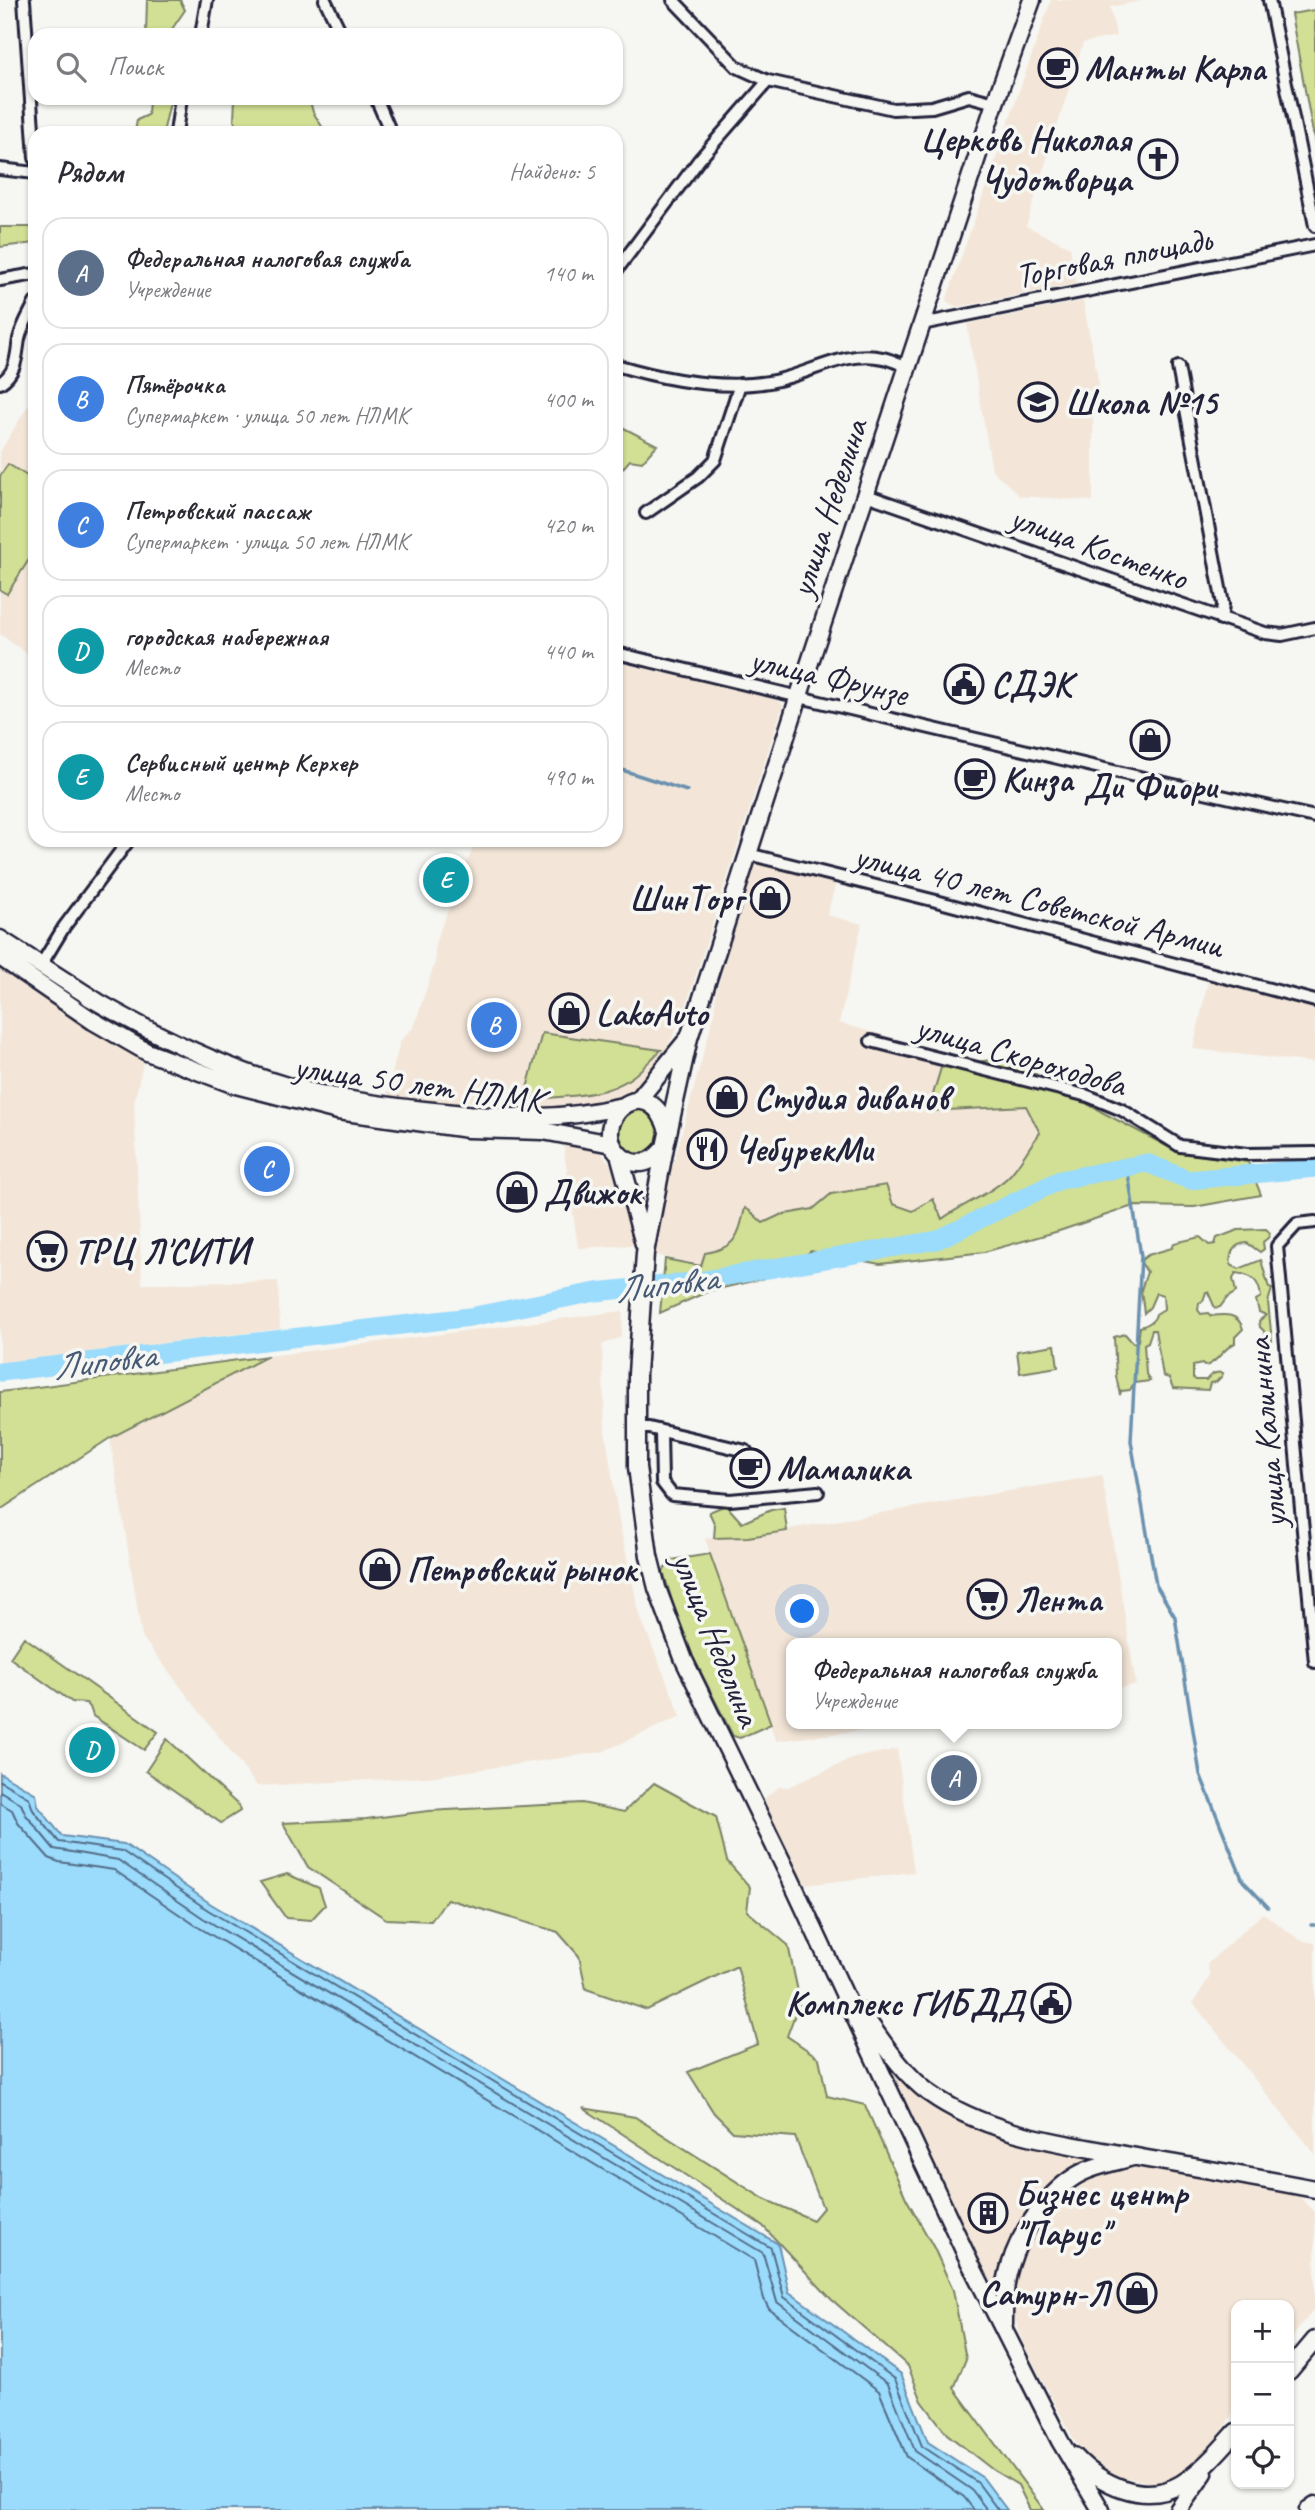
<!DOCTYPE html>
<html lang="ru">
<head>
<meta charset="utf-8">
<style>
	body { margin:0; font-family:Caveat,sans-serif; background:#f2f2f3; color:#2b2b33 }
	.controls { position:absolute; right:21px; bottom:21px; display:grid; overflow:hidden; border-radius:14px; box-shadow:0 2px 5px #0004 }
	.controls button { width:63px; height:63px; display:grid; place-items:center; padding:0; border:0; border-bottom:2px solid #e1e1e2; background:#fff; color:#2b2b33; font:35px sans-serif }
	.you { position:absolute; left:803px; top:1612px; width:24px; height:24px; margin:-18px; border:5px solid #fff; border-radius:50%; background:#1a73e8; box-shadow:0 0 0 10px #1a73e833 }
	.badge { display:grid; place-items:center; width:46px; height:46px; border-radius:50%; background:#b45309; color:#fff; font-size:23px; font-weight:700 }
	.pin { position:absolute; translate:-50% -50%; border:4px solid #fff; box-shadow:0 2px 7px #0006 }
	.popup { position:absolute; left:786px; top:1638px; width:336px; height:91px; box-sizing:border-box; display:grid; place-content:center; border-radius:14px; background:#fff; filter:drop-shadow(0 2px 5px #0005); font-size:23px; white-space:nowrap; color:#7c7c81 }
	.popup b { font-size:26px; color:#2b2b33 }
	.popup::after { content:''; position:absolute; left:50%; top:100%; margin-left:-14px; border:14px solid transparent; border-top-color:#fff }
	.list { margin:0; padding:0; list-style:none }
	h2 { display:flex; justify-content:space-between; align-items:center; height:91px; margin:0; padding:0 28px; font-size:30px }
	h2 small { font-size:23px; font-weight:400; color:#7c7c81 }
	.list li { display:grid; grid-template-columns:46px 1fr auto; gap:21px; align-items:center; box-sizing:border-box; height:112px; margin:0 14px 14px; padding:0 14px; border:2px solid #e1e1e2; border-radius:21px }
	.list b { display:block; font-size:26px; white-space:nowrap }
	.list p { margin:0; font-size:23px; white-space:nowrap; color:#7c7c81 }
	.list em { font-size:23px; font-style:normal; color:#7c7c81 }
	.icon { flex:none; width:38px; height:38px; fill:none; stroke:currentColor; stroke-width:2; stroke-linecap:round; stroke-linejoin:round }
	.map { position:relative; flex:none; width:1315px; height:2510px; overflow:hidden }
	.search { position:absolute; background:#fff; box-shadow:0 2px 5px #0004; left:28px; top:28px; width:595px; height:77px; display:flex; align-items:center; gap:18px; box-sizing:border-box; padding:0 24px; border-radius:21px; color:#7c7c81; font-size:26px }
	.panel { position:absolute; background:#fff; box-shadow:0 2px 5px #0004; left:28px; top:126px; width:595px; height:721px; border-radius:21px }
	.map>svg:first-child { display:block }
</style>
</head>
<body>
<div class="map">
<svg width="1315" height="2510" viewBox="0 0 1315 2510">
	<rect width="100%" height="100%" fill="#f6f6f2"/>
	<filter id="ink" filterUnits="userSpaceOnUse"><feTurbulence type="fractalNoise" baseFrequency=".0143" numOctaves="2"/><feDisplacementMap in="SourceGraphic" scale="14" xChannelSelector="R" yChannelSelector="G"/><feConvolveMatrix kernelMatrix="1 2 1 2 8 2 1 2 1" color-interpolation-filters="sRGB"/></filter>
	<g filter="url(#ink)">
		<path fill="#f3e6d8" d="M 1051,0 L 1146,0 L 1110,7 L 1116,36 L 1083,43 L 1026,226 L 1070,247 L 1076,284 L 957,307 L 946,301 Z
			M 1083,301 L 1099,385 L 1093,419 L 1093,501 L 1020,496 L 992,470 L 967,324 Z
			M 35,394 L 35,660 L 0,634 L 0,452 Z
			M 616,662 L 776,698 L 783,705 L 685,1009 L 670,1042 L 653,1073 L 633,1092 L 614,1102 L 572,1110 L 520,1111 L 516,1105 L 463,1101 L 454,1106 L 386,1099 L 400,1041 L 414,1027 L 435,962 L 435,943 L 476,840 L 616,840 Z
			M 755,859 L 836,882 L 827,915 L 862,924 L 839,1023 L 1057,1083 L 1042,1180 L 944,1227 L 706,1266 L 655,1255 L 661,1209 L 714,1014 L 716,993 Z
			M 0,964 L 144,1059 L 134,1103 L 142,1284 L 278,1281 L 280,1329 L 0,1363 Z
			M 1209,977 L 1315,1004 L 1315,1063 L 1193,1049 Z
			M 562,1137 L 596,1146 L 615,1170 L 631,1217 L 634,1245 L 578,1248 Z
			M 623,1311 L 621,1337 L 602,1345 L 605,1430 L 619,1522 L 640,1616 L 681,1716 L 602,1752 L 428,1777 L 257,1786 L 142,1637 L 110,1438 L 268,1356 Z
			M 1102,1475 L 1136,1685 L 1117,1688 L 1117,1643 L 791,1643 L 791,1724 L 913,1724 L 776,1741 L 705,1539 L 789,1529 Z
			M 897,1749 L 914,1872 L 805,1885 L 762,1800 L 779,1787 L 788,1787 L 854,1758 Z
			M 1263,1913 L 1300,1940 L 1315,1943 L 1315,2154 L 1193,2003 L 1210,1976 L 1207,1964 Z
			M 891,2066 L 897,2075 L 930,2101 L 974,2124 L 1036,2147 L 1096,2156 L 1042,2193 L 1023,2218 L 1008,2249 L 999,2304 L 883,2071 Z
			M 1127,2166 L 1295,2192 L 1315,2212 L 1315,2308 L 1289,2341 L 1289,2305 L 1236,2305 L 1236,2407 L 1218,2439 L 1195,2466 L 1159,2484 L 1117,2476 L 1080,2451 L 1024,2346 L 1012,2311 L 1021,2252 L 1047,2213 L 1091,2178 Z"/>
		<path fill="#d1e094" stroke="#7a8168" stroke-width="2" d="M 147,0 L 180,0 L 185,10 L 172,29 L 175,35 L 146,35 Z
			M 1315,10 L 1315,144 L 1291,14 Z
			M 149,98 L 171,98 L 163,133 L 135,132 L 137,120 L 148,115 Z
			M 235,98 L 309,98 L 313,112 L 326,133 L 238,133 L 234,120 Z
			M 0,227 L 35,227 L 35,243 L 0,247 Z
			M 616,424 L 657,445 L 642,462 L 630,460 L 616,476 Z
			M 8,464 L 35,481 L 35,550 L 7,594 L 0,590 L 0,476 Z
			M 542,1033 L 661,1050 C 651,1059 642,1070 632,1077 C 606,1097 565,1096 534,1099 L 527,1088 Z
			M 996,1059 L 1022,1066 L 1098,1110 L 1178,1152 L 1248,1162 L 1261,1195 L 1194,1207 L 1133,1206 L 1059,1231 L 984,1252 L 880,1264 L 811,1251 L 802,1257 L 765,1263 L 762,1279 L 709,1291 L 660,1313 L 665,1259 L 701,1266 L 705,1253 C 736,1248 738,1237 745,1208 L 750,1211 L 763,1223 L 780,1215 L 813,1209 L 831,1194 L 886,1185 L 893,1204 L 913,1211 L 933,1199 L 942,1219 C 963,1204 989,1195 1008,1177 C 1020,1165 1029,1146 1040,1133 L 1026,1106 L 928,1111 L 941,1068 Z
			M 639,1109 L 647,1111 L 663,1127 L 658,1150 L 637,1159 L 618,1146 C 618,1126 615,1114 639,1109 Z
			M 1266,1229 L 1270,1233 L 1268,1238 L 1263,1242 L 1264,1249 L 1260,1252 L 1247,1243 C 1234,1244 1229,1252 1231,1265 L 1239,1269 L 1261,1260 L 1269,1288 L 1272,1289 L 1268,1302 L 1272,1341 L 1266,1341 L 1264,1331 L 1260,1327 L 1259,1321 L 1266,1315 L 1259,1312 L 1256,1300 L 1261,1297 C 1259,1280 1252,1275 1236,1273 L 1233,1279 L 1236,1292 L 1227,1298 L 1220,1307 L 1215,1308 L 1208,1292 L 1206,1292 L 1203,1301 L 1199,1303 L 1198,1310 L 1201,1314 L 1208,1313 L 1211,1316 C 1226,1314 1238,1313 1243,1329 L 1235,1337 L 1235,1343 C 1222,1349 1217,1364 1204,1366 L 1202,1364 L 1193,1366 L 1193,1378 L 1196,1380 L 1206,1380 C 1210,1375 1215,1371 1223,1373 L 1222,1376 L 1216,1382 L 1210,1383 L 1208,1390 L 1173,1388 L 1169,1378 L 1163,1376 L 1155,1330 L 1152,1330 L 1148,1342 L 1144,1344 L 1146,1374 L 1150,1381 L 1134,1383 L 1130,1390 L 1121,1391 L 1120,1395 L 1116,1376 L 1114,1337 L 1125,1334 L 1133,1343 L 1138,1341 L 1140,1327 C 1147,1325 1155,1322 1156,1314 L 1164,1309 L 1163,1295 L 1156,1293 L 1150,1307 L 1144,1313 L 1141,1290 L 1147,1272 L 1140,1261 L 1148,1255 L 1172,1248 L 1174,1243 L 1200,1237 L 1209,1245 L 1215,1244 L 1217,1238 L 1238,1230 Z
			M 1055,1345 L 1058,1367 L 1020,1373 L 1017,1351 Z
			M 268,1356 L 110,1438 L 0,1510 L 0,1392 Z
			M 726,1505 L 742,1523 L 771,1510 L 784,1508 L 787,1531 L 748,1537 L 714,1538 L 715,1525 L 709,1512 Z
			M 710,1554 L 771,1724 L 740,1738 L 733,1736 L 683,1637 L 663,1571 L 672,1560 Z
			M 24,1637 L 158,1732 L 144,1750 L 93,1716 L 90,1707 L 86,1703 L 72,1702 L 10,1658 Z
			M 167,1739 L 238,1805 L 240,1811 L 221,1823 L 146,1771 Z
			M 654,1783 L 716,1817 L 727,1861 L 750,1887 L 747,1911 L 788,1945 L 800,2001 L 787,2036 L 819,2058 L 827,2096 L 865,2105 L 906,2198 L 934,2248 L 953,2290 L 966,2359 L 954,2388 L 1044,2510 L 1030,2510 L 1018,2485 L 993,2470 L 947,2434 L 922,2401 L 908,2366 L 831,2299 L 763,2226 L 583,2108 L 635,2117 L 764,2199 L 813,2220 L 823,2208 L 795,2137 L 733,2132 L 714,2113 L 688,2072 L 758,2044 L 737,1966 L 647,2010 L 586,1989 L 579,1956 L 558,1932 L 447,1899 L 431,1921 L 386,1919 L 308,1867 L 283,1823 L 366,1819 L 428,1811 L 582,1803 L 624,1812 Z
			M 287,1874 L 319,1888 L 325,1905 L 311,1920 L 286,1918 L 260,1882 Z"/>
		<path fill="#9bdbfc" stroke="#6b91af" stroke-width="2" d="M 0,1773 L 36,1794 L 38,1806 L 62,1836 L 124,1844 L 211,1904 L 778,2244 L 789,2292 L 901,2374 L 928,2442 L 983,2478 L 1007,2510 L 0,2510 Z"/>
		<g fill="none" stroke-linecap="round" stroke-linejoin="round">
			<path stroke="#526c88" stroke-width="2" d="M 0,1781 L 29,1798 L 33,1810 L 59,1842 L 122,1851 L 208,1910 L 771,2248 L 784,2297 L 895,2379 L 922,2446 L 978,2483 L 998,2510
				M 0,1791 L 21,1804 L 26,1815 L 54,1849 L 118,1860 L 203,1918 L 763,2253 L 777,2302 L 888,2384 L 915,2451 L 972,2490 L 987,2510
				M 0,1803 L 12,1810 L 18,1823 L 49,1858 L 59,1862 L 114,1870 L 198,1927 L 754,2260 L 764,2299 L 769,2309 L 879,2391 L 907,2457 L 964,2497 L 974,2510"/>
			<path stroke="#6b91af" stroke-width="3.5" d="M 616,768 L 687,791
				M 1127,1167 L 1141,1256 L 1131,1441 L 1156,1585 L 1175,1617 L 1200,1774 L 1243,1881 L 1268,1907
				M 1311,1925 L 1315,1925"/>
			<path stroke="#9bdbfc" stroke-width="19" d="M 0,1372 L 470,1317 L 596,1292 L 692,1282 L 937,1240 L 1060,1180 L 1147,1163 L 1189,1180 L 1315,1168"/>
			<g stroke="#22223b" stroke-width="16">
				<path id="minor" d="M 24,0 L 35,158
					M 325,0 L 342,35
					M 673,0 L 737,67 L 768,81 L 893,109 L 932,107 L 969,96 L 995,103
					M 1269,0 L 1315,226
					M 201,35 L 207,0
					M 376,98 L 391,133
					M 176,133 L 181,98
					M 0,169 L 35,173
					M 616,271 L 699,160 L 768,81
					M 0,280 L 35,274
					M 922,324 L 1315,245
					M 616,365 C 663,379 720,390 769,382 C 806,376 845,349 883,358 C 892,360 900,364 908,367
					M 1178,367 L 1223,604 L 1221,620
					M 0,383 C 17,372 16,357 19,339 C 22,326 29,315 35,303
					M 866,495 L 1265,633 L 1282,635 L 1315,628
					M 646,513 L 698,477 L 715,460 L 740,384
					M 616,653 C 849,709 1081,765 1315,817
					M 748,854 L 936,901 L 1315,1001
					M 41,965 L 64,927 L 129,840
					M 871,1041 L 1088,1096 L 1122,1110 L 1180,1146 L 1247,1154 L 1315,1153
					M 1315,1222 L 1297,1224 L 1277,1246 L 1315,1662
					M 636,1428 L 649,1428 L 746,1451
					M 661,1432 L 662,1482 L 672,1495 L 730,1500 L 818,1492"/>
			</g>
			<g stroke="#22223b" stroke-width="21">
				<path id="secondary" d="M 1032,0 L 995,103 L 805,677 L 689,1038 L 665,1147 L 645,1253 L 637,1374 L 637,1467 L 649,1556 L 657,1588 L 684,1660 L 790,1878 L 969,2261 L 1060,2441 L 1101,2510
					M 0,939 L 98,1002
					M 0,957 L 93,1021 L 147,1052 L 232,1084 L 338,1111 L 468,1129 L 543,1131 L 612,1144
					M 89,997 C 151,1033 218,1066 287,1086 C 338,1100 391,1107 444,1112 C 510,1119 558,1121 623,1106
					M 638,1100 L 687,1040
					M 665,1147 C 656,1158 646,1166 632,1162 C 624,1160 619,1155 615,1149 C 593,1116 649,1069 668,1131
					M 619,1154 L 644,1244
					M 861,2012 C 881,2039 901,2072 929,2093 C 988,2135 1062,2143 1131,2156 C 1192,2167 1254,2177 1315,2189
					M 1004,2325 C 1004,2305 1004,2285 1010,2266 C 1019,2233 1050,2189 1081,2173 C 1096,2165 1116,2162 1133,2157
					M 1289,2371 L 1315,2340
					M 1074,2456 C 1100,2484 1144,2506 1181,2484 C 1202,2471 1220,2450 1236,2432
					M 1178,2510 L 1204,2473
					M 1308,2510 L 1315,2505"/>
			</g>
			<use href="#minor" stroke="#f6f6f2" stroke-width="10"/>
			<use href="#secondary" stroke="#f6f6f2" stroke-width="16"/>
		</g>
	</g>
	<defs>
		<g id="cafe-ring" transform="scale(2.0125)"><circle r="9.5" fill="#f6f6f2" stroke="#22223b" stroke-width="1.5"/><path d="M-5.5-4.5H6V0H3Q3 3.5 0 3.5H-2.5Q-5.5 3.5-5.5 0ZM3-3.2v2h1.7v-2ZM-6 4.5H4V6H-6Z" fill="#22223b"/></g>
		<g id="church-ring" transform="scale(2.0125)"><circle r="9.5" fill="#f6f6f2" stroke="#22223b" stroke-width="1.5"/><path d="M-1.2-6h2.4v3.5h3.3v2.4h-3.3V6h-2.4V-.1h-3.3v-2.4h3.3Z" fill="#22223b"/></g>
		<g id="school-ring" transform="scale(2.0125)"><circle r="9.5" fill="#f6f6f2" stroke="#22223b" stroke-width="1.5"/><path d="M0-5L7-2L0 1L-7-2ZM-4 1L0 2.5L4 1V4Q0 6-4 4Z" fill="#22223b"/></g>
		<g id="civic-ring" transform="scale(2.0125)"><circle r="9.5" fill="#f6f6f2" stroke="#22223b" stroke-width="1.5"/><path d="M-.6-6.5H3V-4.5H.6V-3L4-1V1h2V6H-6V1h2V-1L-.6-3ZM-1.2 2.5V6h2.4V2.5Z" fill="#22223b"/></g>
		<g id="shop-ring" transform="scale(2.0125)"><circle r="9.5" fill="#f6f6f2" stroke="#22223b" stroke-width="1.5"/><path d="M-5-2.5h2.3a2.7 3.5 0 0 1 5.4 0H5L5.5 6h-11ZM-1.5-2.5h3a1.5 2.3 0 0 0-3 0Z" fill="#22223b"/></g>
		<g id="restaurant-ring" transform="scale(2.0125)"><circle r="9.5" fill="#f6f6f2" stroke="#22223b" stroke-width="1.5"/><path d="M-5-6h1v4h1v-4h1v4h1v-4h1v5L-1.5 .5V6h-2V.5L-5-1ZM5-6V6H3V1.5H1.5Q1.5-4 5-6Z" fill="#22223b"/></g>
		<g id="supermarket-ring" transform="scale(2.0125)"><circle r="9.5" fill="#f6f6f2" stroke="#22223b" stroke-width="1.5"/><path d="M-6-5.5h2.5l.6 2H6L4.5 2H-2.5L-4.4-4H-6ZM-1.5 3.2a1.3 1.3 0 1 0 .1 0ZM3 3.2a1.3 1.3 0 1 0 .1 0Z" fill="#22223b"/></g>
		<g id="building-ring" transform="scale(2.0125)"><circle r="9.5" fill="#f6f6f2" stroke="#22223b" stroke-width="1.5"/><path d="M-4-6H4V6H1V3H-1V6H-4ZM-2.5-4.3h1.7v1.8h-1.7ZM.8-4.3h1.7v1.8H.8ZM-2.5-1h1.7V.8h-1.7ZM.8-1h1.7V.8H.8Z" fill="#22223b"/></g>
	</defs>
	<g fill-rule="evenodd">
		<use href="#cafe-ring" x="1058" y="68"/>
		<use href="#church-ring" x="1158" y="159"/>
		<use href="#school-ring" x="1038" y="402"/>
		<use href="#civic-ring" x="964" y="684"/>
		<use href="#shop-ring" x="1150" y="740"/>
		<use href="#cafe-ring" x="975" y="779"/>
		<use href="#shop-ring" x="770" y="898"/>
		<use href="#shop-ring" x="569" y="1013"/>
		<use href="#shop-ring" x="727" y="1097"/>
		<use href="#restaurant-ring" x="707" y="1149"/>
		<use href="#shop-ring" x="517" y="1192"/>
		<use href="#supermarket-ring" x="47" y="1251"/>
		<use href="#cafe-ring" x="750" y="1468"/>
		<use href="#shop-ring" x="380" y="1569"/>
		<use href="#supermarket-ring" x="987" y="1599"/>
		<use href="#civic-ring" x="1051" y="2003"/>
		<use href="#building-ring" x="988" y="2213"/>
		<use href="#shop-ring" x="1137" y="2293"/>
	</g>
	<g text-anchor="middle" stroke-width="7" stroke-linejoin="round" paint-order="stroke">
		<g font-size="35" font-weight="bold" fill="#22223b" stroke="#f6f6f2" text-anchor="start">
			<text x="1085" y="80">Манты Карла</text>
			<text x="1131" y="151" text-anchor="end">Церковь Николая<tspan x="1131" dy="40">Чудотворца</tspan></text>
			<text x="1065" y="414">Школа №15</text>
			<text x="991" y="696">СДЭК</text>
			<text x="1002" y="791">Кинза</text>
			<text x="1150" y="798" text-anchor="middle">Ди Фиори</text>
			<text x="743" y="910" text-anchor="end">ШинТорг</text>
			<text x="596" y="1025">LakoAuto</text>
			<text x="754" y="1109">Студия диванов</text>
			<text x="734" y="1161">ЧебурекМи</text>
			<text x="544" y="1204">Движок</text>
			<text x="74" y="1263">ТРЦ Л'СИТИ</text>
			<text x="777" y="1480">Мамалика</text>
			<text x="407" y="1581">Петровский рынок</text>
			<text x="1014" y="1611">Лента</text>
			<text x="1024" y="2015" text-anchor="end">Комплекс ГИБДД</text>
			<text x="1015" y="2205">Бизнес центр<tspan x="1015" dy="40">"Парус"</tspan></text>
			<text x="1110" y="2305" text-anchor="end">Сатурн-Л</text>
		</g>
		<g font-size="35" fill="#22223b" stroke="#f6f6f2">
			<text transform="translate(1113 257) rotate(-11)" y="12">Торговая площадь</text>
			<text transform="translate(828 508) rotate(-72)" y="12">улица Неделина</text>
			<text transform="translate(1099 547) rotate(20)" y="12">улица Костенко</text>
			<text transform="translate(829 676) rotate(13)" y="12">улица Фрунзе</text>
			<text transform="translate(1039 900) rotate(14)" y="12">улица 40 лет Советской Армии</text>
			<text transform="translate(1021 1055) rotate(16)" y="12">улица Скороходова</text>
			<text transform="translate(419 1083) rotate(8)" y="12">улица 50 лет НЛМК</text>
			<text transform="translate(1266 1433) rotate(-95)" y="12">улица Калинина</text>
			<text transform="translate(717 1639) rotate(68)" y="12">улица Неделина</text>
		</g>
		<g font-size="37" font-style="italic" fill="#465a75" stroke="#f6f6f2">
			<text transform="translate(666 1283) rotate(-7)" y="13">Липовка</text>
			<text transform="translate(104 1360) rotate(-7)" y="13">Липовка</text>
		</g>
	</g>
</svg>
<div class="controls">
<button>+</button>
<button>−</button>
<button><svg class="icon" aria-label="locate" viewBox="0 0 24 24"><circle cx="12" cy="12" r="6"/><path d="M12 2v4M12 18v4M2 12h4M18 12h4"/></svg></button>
</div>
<div class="you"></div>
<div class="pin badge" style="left:954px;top:1778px;background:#5c6f8a">A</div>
<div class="popup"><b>Федеральная налоговая служба</b>Учреждение</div>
<div class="pin badge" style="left:494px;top:1025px;background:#3f7fe0">B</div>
<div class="pin badge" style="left:267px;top:1169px;background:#3f7fe0">C</div>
<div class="pin badge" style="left:92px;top:1750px;background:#0f9aa8">D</div>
<div class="pin badge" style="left:446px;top:880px;background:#0f9aa8">E</div>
<div class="search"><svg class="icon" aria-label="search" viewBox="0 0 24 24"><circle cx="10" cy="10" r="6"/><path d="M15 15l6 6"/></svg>Поиск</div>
<section class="panel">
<h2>Рядом<small>Найдено: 5</small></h2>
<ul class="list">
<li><span class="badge" style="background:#5c6f8a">A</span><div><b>Федеральная налоговая служба</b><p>Учреждение</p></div><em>140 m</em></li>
<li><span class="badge" style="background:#3f7fe0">B</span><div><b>Пятёрочка</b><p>Супермаркет · улица 50 лет НЛМК</p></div><em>400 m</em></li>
<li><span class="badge" style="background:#3f7fe0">C</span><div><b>Петровский пассаж</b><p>Супермаркет · улица 50 лет НЛМК</p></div><em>420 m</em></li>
<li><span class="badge" style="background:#0f9aa8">D</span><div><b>городская набережная</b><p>Место</p></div><em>440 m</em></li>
<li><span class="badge" style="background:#0f9aa8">E</span><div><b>Сервисный центр Керхер</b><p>Место</p></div><em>490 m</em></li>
</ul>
</section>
</div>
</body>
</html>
